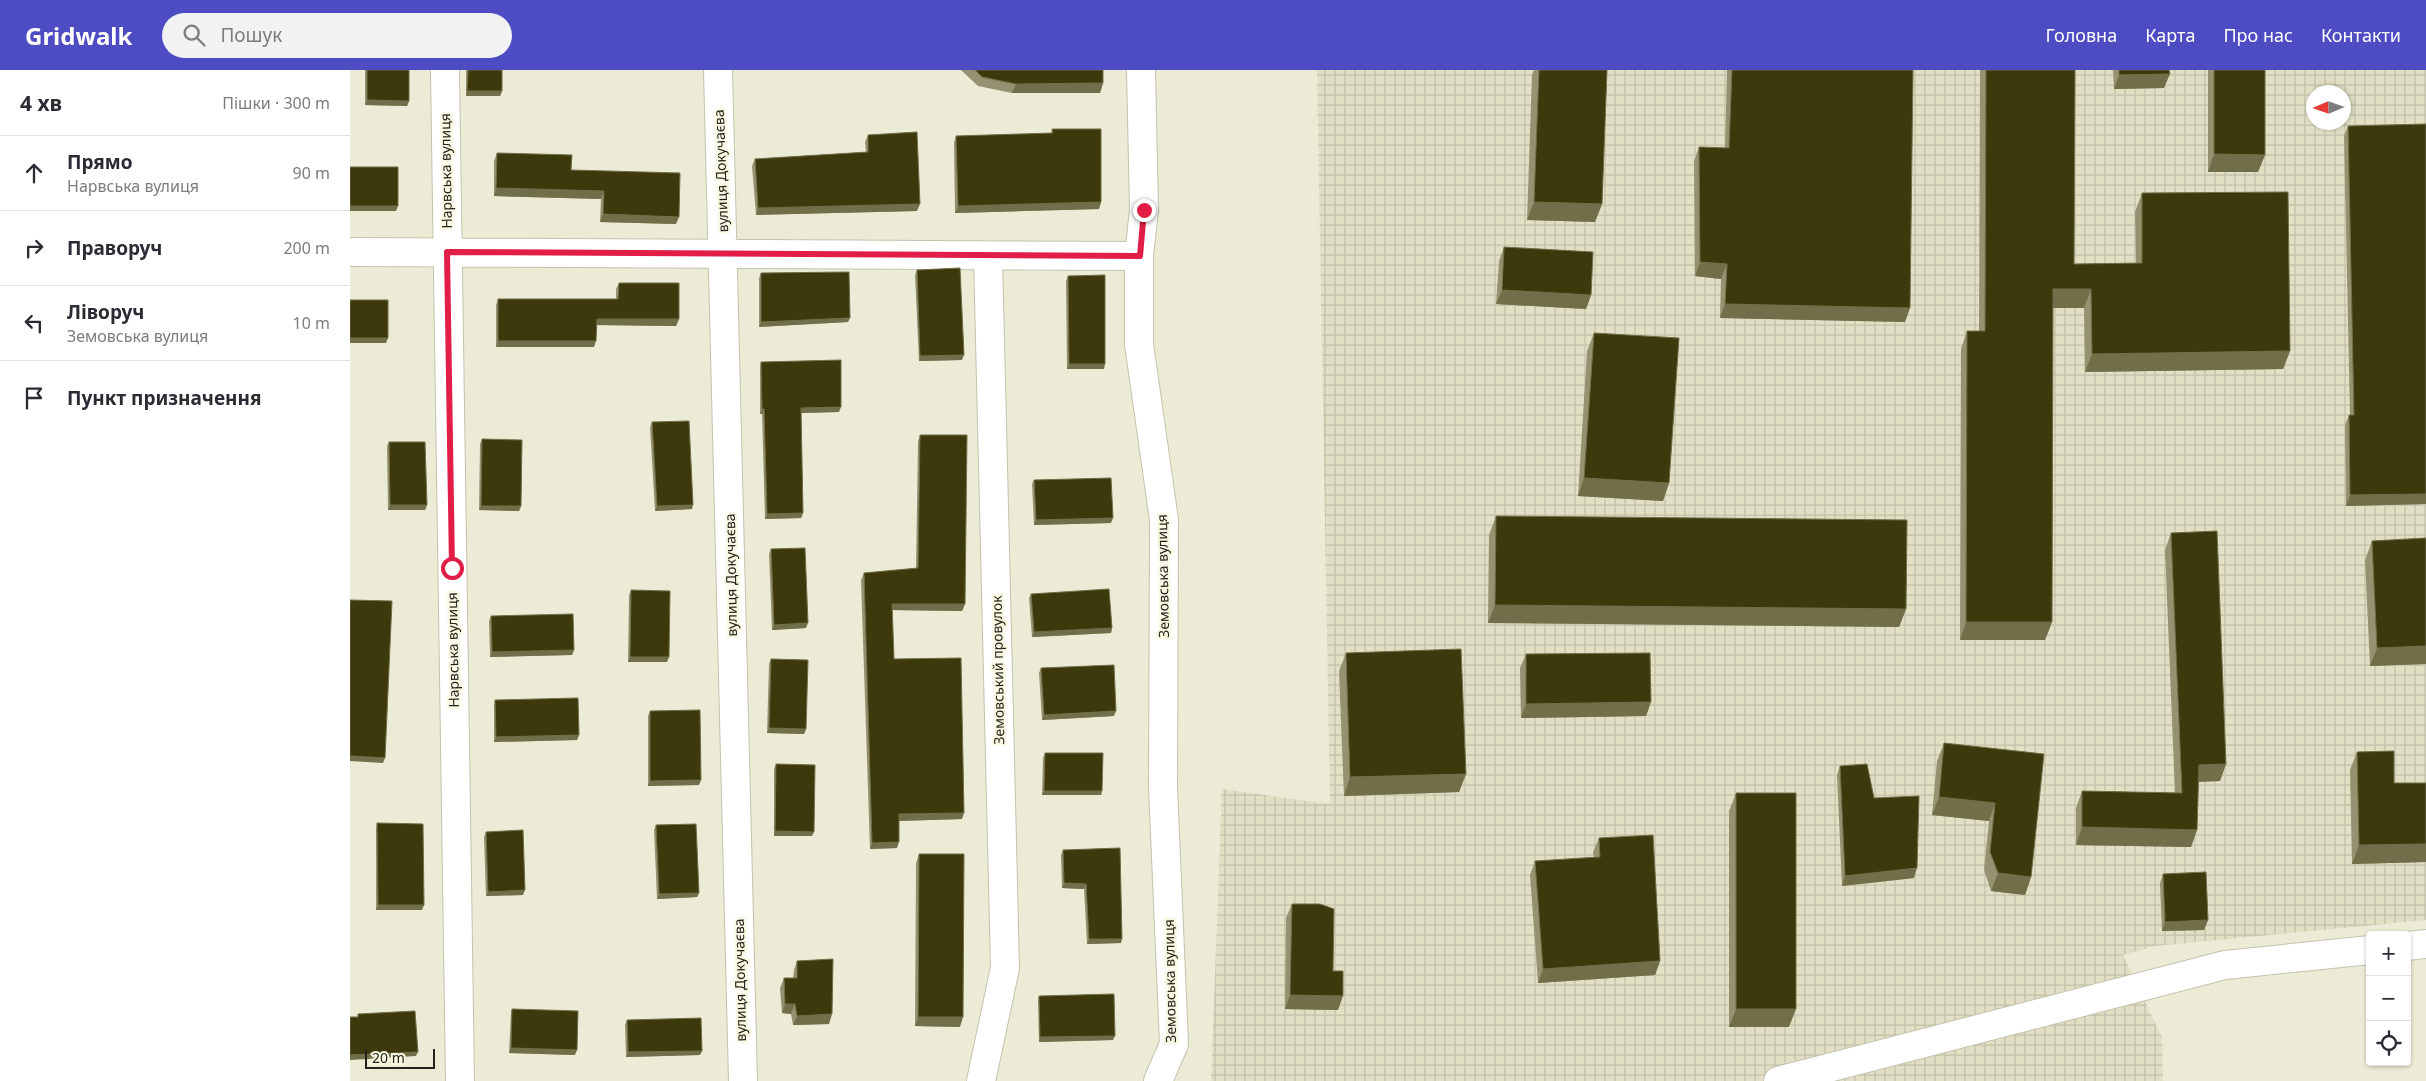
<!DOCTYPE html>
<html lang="uk">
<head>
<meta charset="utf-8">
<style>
	body { margin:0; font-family:"Noto Sans",sans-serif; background:#f2f2f3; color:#2b2b33 }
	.controls { position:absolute; right:15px; bottom:15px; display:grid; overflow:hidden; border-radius:5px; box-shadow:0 1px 4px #0004 }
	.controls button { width:45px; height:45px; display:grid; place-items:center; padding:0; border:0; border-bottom:1px solid #e1e1e2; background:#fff; color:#2b2b33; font:25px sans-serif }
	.compass { position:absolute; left:1956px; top:15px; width:45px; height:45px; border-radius:50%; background:#fff; box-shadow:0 1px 4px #0004; rotate:268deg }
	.scale { position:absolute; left:15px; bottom:12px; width:70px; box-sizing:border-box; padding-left:5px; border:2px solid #23231b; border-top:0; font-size:14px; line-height:18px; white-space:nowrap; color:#23231b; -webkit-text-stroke:4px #f8f8e3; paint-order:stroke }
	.stop { position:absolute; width:15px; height:15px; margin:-11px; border:4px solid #e11d48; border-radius:50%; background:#fff }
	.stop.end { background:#e11d48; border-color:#fff; box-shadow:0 1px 5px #0008 }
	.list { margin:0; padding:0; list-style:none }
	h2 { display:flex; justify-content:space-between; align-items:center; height:65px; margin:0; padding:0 20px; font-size:21px }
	h2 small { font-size:16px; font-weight:400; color:#7c7c81 }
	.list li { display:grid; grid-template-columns:32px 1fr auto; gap:15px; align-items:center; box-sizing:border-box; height:75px; padding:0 20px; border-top:1px solid #e1e1e2 }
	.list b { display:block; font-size:19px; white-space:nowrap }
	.list p { margin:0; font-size:16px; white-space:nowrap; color:#7c7c81 }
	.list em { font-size:16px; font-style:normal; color:#7c7c81 }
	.icon { flex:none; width:28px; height:28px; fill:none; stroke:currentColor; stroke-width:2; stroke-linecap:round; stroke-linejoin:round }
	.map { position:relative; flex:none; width:2076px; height:1011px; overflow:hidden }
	header { display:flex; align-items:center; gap:30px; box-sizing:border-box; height:70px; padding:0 25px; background:#4e4cc3; color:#fff }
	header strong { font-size:24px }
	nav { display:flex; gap:28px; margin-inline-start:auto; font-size:18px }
	.search { width:350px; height:45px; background:#f2f2f3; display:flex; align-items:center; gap:12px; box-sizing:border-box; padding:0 18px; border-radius:28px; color:#7c7c81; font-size:19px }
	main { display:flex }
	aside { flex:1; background:#fff }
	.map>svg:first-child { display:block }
</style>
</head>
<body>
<header>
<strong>Gridwalk</strong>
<div class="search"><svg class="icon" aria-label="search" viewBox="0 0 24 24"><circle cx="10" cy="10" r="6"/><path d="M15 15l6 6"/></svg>Пошук</div>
<nav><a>Головна</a><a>Карта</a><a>Про нас</a><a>Контакти</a></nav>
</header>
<main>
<aside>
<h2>4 хв<small>Пішки · 300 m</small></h2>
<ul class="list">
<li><svg class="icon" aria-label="ahead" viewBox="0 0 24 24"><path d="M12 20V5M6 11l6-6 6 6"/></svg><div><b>Прямо</b><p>Нарвська вулиця</p></div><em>90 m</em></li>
<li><svg class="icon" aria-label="right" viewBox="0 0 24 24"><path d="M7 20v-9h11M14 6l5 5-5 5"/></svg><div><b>Праворуч</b></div><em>200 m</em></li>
<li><svg class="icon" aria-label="left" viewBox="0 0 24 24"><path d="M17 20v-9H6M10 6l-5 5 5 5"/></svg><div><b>Ліворуч</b><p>Земовська вулиця</p></div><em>10 m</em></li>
<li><svg class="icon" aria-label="arrive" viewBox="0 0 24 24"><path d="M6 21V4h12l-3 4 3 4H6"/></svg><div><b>Пункт призначення</b></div></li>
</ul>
</aside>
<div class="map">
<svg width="2076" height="1011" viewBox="0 0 2076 1011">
	<defs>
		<pattern id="industrial-grid" width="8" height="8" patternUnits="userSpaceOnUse" patternTransform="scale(1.25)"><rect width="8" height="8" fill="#e1e0c5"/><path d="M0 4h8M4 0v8" fill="none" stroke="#c1c0a9"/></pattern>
	</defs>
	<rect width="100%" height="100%" fill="#ebebd6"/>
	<path fill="url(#industrial-grid)" fill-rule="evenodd" d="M 967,0 L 2076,0 L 2076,850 L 1805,876 L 1773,885 L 1812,967 L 1813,1011 L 861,1011 L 872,719 L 980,734 ZM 1964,22 L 1994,22 L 1994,52 L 1964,52 Z"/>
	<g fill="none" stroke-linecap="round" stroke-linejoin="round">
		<g stroke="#c3c3ae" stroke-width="30">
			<path id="minor" d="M 95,0 L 110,1011
				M 368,0 L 393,1011
				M 791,0 L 794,140 L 789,186 L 789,274 L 814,450 L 813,717 L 824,974 L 808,1011
				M 0,182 L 789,186
				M 2057,876 L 2076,874
				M 631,1011 L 655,898 L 638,186
				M 1428,1011 L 1875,895 L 2020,880"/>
		</g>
		<use href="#minor" stroke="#fff" stroke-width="28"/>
	</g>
	<path fill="#949271" d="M 15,0 L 59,0 L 59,31 L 57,36 L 15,35 Z
		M 116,0 L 152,0 L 152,21 L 150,26 L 116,26 Z
		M 611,0 L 753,0 L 753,13 L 750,23 L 662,23 L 628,16 Z
		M 1184,0 L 1257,0 L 1252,134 L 1245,152 L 1177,150 L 1182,5 Z
		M 1377,0 L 1563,0 L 1555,252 L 1370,248 L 1371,209 L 1345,206 L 1344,91 L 1349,77 L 1375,78 Z
		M 1630,0 L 1725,0 L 1724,194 L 1786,193 L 1785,142 L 1792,123 L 1940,281 L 1933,299 L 1735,302 L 1734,238 L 1703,238 L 1702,552 L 1695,570 L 1610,570 L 1611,279 L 1617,261 L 1629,261 Z
		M 1763,0 L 1819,0 L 1814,18 L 1764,19 Z
		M 1858,0 L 1915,0 L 1915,85 L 1908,102 L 1858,102 Z
		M 2076,54 L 2076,434 L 1996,436 L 1995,355 L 1999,345 L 2000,345 L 1994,66 L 1998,56 Z
		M 702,59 L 751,132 L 749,139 L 605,143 L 604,73 L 606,66 L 701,63 Z
		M 518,65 L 567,141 L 406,145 L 402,96 L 405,89 L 516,82 L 515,72 Z
		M 147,83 L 221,100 L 326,154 L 250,152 L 251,129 L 144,126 L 144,91 Z
		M 1154,177 L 1241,225 L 1236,239 L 1146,234 L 1149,191 Z
		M 567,200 L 612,290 L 569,291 L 565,205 Z
		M 411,203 L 498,252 L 409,257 L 409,208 Z
		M 718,206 L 754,299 L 717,299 L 716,211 Z
		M 269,213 L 329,249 L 326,256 L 246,255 L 244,277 L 146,277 L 146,235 L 148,229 L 266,229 L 266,219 Z
		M 1244,263 L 1319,413 L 1313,431 L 1228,426 L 1237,281 Z
		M 411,292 L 489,342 L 451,343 L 453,443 L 451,448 L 415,449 L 412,344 L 410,344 L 410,297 Z
		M 302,352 L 342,439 L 305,441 L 300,357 Z
		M 570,365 L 615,534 L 612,541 L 542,540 L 544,589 L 612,749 L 549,751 L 547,778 L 520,779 L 511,510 L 514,503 L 566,498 L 568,371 Z
		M 132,369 L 171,436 L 169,441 L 129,440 L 130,374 Z
		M 39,372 L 77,435 L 75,440 L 38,440 L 37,376 Z
		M 684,410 L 761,453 L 684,455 L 682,414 Z
		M 1146,446 L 1556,539 L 1549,557 L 1138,553 L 1139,465 Z
		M 1821,463 L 1876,694 L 1870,711 L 1848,712 L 1847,760 L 1841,777 L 1726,775 L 1726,738 L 1732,721 L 1825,723 L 1815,480 Z
		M 2076,468 L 2076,594 L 2020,596 L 2015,490 L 2022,471 Z
		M 421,479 L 456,558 L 422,560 L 419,484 Z
		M 281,520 L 317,592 L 278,592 L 279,525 Z
		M 681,524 L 762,558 L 761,563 L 682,567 L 679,528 Z
		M 141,546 L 224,580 L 222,585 L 140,587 L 139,551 Z
		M 996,583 L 1116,704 L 1109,722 L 994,726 L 989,601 Z
		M 1176,584 L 1301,632 L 1296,646 L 1171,648 L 1170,598 Z
		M 421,589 L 456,659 L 454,664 L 417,663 L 419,594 Z
		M 691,598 L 764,646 L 692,650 L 689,603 Z
		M 145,630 L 229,665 L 227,670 L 144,672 L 144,635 Z
		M 300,641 L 349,715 L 298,716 L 298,646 Z
		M 1594,673 L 1694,684 L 1681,807 L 1675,825 L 1641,821 L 1634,800 L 1639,751 L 1582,745 L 1587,691 Z
		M 2007,682 L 2044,713 L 2076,713 L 2076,792 L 2002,794 L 2000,700 Z
		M 695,683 L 752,721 L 751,725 L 692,725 L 693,688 Z
		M 426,694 L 462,766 L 424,766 L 424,699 Z
		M 1490,696 L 1524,728 L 1564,808 L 1492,816 L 1487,705 Z
		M 1386,723 L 1439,957 L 1379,957 L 1379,741 Z
		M 27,753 L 72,840 L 26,840 L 26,758 Z
		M 306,755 L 349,823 L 347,827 L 307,829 L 304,760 Z
		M 136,762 L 173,825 L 136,826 L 134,767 Z
		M 1249,768 L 1310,891 L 1305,905 L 1188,913 L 1180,805 L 1185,791 L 1244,787 L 1243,782 Z
		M 770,778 L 771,873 L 737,874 L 734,819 L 712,818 L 711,785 L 713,780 Z
		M 569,784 L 610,957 L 565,956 L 566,793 Z
		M 1813,804 L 1858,850 L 1854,860 L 1812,861 L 1810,813 Z
		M 942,834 L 983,901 L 988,940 L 935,939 L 936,848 Z
		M 447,891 L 479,954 L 443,955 L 441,944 L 432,943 L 430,918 L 434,908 L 443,908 L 444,900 Z
		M 689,926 L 763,970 L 689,972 L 688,930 Z
		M 162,939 L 225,985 L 159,983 L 161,943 Z
		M 277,950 L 350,985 L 276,987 L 275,955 Z"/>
	<path fill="#706f49" d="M 1820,4 L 1814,18 L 1764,19 L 1769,5 Z
		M 753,13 L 750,23 L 662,23 L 666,14 Z
		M 117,21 L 152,21 L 150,26 L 116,26 Z
		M 17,30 L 59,31 L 57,36 L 15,35 Z
		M 1864,84 L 1915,85 L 1908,102 L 1858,102 Z
		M 146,118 L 254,121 L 251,129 L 144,126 Z
		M 751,132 L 749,139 L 605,143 L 608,136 Z
		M 1184,132 L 1252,134 L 1245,152 L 1177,150 Z
		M 570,134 L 567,141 L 406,145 L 408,138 Z
		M 0,136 L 48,136 L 46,141 L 0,141 Z
		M 253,144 L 329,147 L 326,154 L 250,152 Z
		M 1350,192 L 1377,194 L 1371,209 L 1345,206 Z
		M 1703,219 L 1741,219 L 1734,238 L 1697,238 Z
		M 1152,220 L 1241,225 L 1236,239 L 1146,234 Z
		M 1375,234 L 1560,238 L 1555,252 L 1370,248 Z
		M 500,248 L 498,252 L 409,257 L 411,252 Z
		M 247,249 L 329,249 L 326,256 L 244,255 Z
		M 0,268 L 38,268 L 36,273 L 0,273 Z
		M 148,271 L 246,271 L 244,277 L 146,277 Z
		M 1940,281 L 1933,299 L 1735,302 L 1742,284 Z
		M 614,285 L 612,290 L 569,291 L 570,286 Z
		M 719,294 L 755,294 L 754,299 L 717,299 Z
		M 491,337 L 489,342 L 449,343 L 451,338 Z
		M 412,339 L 414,339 L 412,344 L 410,344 Z
		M 1234,408 L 1319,413 L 1313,431 L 1228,426 Z
		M 2076,424 L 2076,434 L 1996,436 L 2000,425 Z
		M 40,435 L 77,435 L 75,440 L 38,440 Z
		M 343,435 L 342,439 L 305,441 L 307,436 Z
		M 131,436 L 171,436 L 169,441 L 129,440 Z
		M 453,443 L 451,448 L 415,449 L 417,444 Z
		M 763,448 L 761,453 L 684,455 L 686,450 Z
		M 542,534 L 615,534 L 612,541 L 540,540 Z
		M 1145,535 L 1556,539 L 1549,557 L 1138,553 Z
		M 1616,552 L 1702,552 L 1695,570 L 1610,570 Z
		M 458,553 L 456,558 L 422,560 L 424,555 Z
		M 762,558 L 761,563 L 682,567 L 684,562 Z
		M 2076,576 L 2076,594 L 2020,596 L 2027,578 Z
		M 224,580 L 222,585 L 140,587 L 142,582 Z
		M 280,587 L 319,587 L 317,592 L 278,592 Z
		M 1301,632 L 1296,646 L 1171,648 L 1176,634 Z
		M 766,641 L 764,646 L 692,650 L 694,645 Z
		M 419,658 L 456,659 L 454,664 L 417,663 Z
		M 229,665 L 227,670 L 144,672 L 146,667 Z
		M 0,686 L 35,688 L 33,693 L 0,691 Z
		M 1876,694 L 1870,711 L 1843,712 L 1849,695 Z
		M 1116,704 L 1109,722 L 994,726 L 1000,707 Z
		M 351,710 L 349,715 L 298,716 L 300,711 Z
		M 694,721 L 752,721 L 751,725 L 692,725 Z
		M 1589,727 L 1645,733 L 1639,751 L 1582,745 Z
		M 614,743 L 612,749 L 546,751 L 549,744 Z
		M 1732,757 L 1847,760 L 1841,777 L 1726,775 Z
		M 425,761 L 464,762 L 462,766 L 424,766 Z
		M 549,772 L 547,778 L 520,779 L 522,773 Z
		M 2076,774 L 2076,792 L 2002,794 L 2009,775 Z
		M 1567,798 L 1564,808 L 1492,816 L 1495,806 Z
		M 1648,803 L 1681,807 L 1675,825 L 1641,821 Z
		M 714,813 L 736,814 L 734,819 L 712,818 Z
		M 175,820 L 173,825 L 136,826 L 138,822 Z
		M 349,823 L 347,827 L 307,829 L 309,824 Z
		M 28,835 L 74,835 L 72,840 L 26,840 Z
		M 1858,850 L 1854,860 L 1812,861 L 1815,852 Z
		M 739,869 L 772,869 L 771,873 L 737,874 Z
		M 1310,891 L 1305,905 L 1188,913 L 1193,899 Z
		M 940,925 L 993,926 L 988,940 L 935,939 Z
		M 435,934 L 445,934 L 441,944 L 432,943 Z
		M 1386,939 L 1446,939 L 1439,957 L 1379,957 Z
		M 482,944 L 479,954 L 443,955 L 447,946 Z
		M 568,947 L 613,947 L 610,957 L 565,956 Z
		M 765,966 L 763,970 L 689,972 L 690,967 Z
		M 161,978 L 227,980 L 225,985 L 159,983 Z
		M 352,981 L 350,985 L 276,987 L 278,982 Z
		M 68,982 L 66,986 L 0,990 L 0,985 Z"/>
	<path fill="#3c3a0c" stroke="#706f49" d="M 17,0 L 59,0 L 59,31 L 17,30 Z
		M 118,0 L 152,0 L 152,21 L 117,21 Z
		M 625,0 L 753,0 L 753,13 L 666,14 L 632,7 Z
		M 1189,0 L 1257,0 L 1252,134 L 1184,132 Z
		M 1382,0 L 1563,0 L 1560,238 L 1375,234 L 1377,194 L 1350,192 L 1349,77 L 1379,78 Z
		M 1636,0 L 1725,0 L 1724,194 L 1792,193 L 1792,123 L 1938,122 L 1940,281 L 1742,284 L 1741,219 L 1703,219 L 1702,552 L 1616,552 L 1617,261 L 1635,261 Z
		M 1769,0 L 1819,0 L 1820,4 L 1769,5 Z
		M 1864,0 L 1915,0 L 1915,85 L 1864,84 Z
		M 2076,54 L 2076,424 L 2000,425 L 1999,345 L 2004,345 L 1998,56 Z
		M 702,59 L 751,59 L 751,132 L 608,136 L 606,66 L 703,63 Z
		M 567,62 L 570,134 L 408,138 L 405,89 L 518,82 L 518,65 Z
		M 147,83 L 222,85 L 221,100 L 330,103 L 329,147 L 253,144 L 254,121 L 146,118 Z
		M 0,97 L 48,97 L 48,136 L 0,136 Z
		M 1154,177 L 1243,182 L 1241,225 L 1152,220 Z
		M 610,198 L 614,285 L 570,286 L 567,200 Z
		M 499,202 L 500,248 L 411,252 L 411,203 Z
		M 755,205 L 755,294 L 719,294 L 718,206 Z
		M 269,213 L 329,213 L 329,249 L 247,249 L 246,271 L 148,271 L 148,229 L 268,229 Z
		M 0,230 L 38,230 L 38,268 L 0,268 Z
		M 1244,263 L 1329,268 L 1319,413 L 1234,408 Z
		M 491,290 L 491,337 L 451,338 L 453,443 L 417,444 L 414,339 L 412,339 L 411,292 Z
		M 339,351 L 343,435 L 307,436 L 302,352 Z
		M 570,365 L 617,365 L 615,534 L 542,534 L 544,589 L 611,588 L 614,743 L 549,744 L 549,772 L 522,773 L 514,503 L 568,498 Z
		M 132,369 L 172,370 L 171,436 L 131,436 Z
		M 39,372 L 75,372 L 77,435 L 40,435 Z
		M 761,408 L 763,448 L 686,450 L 684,410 Z
		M 1146,446 L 1557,450 L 1556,539 L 1145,535 Z
		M 1867,461 L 1876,694 L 1849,695 L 1847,760 L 1732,757 L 1732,721 L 1832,723 L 1821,463 Z
		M 2076,468 L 2076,576 L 2027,578 L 2022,471 Z
		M 455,478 L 458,553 L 424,555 L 421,479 Z
		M 759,519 L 762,558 L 684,562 L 681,524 Z
		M 281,520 L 320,521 L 319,587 L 280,587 Z
		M 0,530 L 42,531 L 35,688 L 0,686 Z
		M 223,544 L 224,580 L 142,582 L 141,546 Z
		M 1111,579 L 1116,704 L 1000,707 L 996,583 Z
		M 1300,583 L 1301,632 L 1176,634 L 1176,584 Z
		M 421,589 L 458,590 L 456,659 L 419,658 Z
		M 764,595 L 766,641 L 694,645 L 691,598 Z
		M 228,628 L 229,665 L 146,667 L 145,630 Z
		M 350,640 L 351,710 L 300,711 L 300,641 Z
		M 1594,673 L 1694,684 L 1681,807 L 1648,803 L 1640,782 L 1645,733 L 1589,727 Z
		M 2044,681 L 2044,713 L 2076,713 L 2076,774 L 2009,775 L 2007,682 Z
		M 695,683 L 753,683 L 752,721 L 694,721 Z
		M 426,694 L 465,695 L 464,762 L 425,761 Z
		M 1517,694 L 1524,728 L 1569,726 L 1567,798 L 1495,806 L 1490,696 Z
		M 1386,723 L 1446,723 L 1446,939 L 1386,939 Z
		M 27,753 L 73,754 L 74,835 L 28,835 Z
		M 346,754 L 349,823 L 309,824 L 306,755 Z
		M 173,760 L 175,820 L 138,822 L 136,762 Z
		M 1303,765 L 1310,891 L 1193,899 L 1185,791 L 1250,787 L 1249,768 Z
		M 770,778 L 772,869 L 739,869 L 736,814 L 714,813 L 713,780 Z
		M 569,784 L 614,784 L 613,947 L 568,947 Z
		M 1856,802 L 1858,850 L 1815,852 L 1813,804 Z
		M 942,834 L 970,834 L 984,839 L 983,901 L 993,901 L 993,926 L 940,925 Z
		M 483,889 L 482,944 L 447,946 L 445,934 L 435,934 L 434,908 L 447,908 L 447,891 Z
		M 764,924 L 765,966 L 690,967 L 689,926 Z
		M 162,939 L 228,941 L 227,980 L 161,978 Z
		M 65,941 L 68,982 L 0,985 L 0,947 L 8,947 L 8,944 Z
		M 351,948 L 352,981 L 278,982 L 277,950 Z"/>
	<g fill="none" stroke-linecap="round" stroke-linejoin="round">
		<path stroke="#e11d48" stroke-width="6" d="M 102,498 L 97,182 L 790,186 L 794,140"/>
	</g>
	<g text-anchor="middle" stroke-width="5" stroke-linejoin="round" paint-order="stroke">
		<g font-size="14" fill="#23231b" stroke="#f8f8e3">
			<text transform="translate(96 101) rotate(-91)" y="5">Нарвська вулиця</text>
			<text transform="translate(371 101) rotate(-92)" y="5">вулиця Докучаєва</text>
			<text transform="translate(381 505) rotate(-91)" y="5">вулиця Докучаєва</text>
			<text transform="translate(813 506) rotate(-91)" y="5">Земовська вулиця</text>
			<text transform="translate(103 580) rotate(-91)" y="5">Нарвська вулиця</text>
			<text transform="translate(648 600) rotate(-91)" y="5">Земовський провулок</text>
			<text transform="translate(390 910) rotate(-91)" y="5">вулиця Докучаєва</text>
			<text transform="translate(820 911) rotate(-91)" y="5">Земовська вулиця</text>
		</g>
	</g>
</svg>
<div class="controls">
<button>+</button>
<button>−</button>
<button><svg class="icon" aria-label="locate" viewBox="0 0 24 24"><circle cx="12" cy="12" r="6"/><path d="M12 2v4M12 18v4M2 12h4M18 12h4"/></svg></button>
</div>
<svg class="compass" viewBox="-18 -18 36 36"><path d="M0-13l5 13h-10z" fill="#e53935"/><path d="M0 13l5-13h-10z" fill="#7c7c81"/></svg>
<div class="scale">20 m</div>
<div class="stop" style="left:102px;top:498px"></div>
<div class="stop end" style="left:794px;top:140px"></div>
</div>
</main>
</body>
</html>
